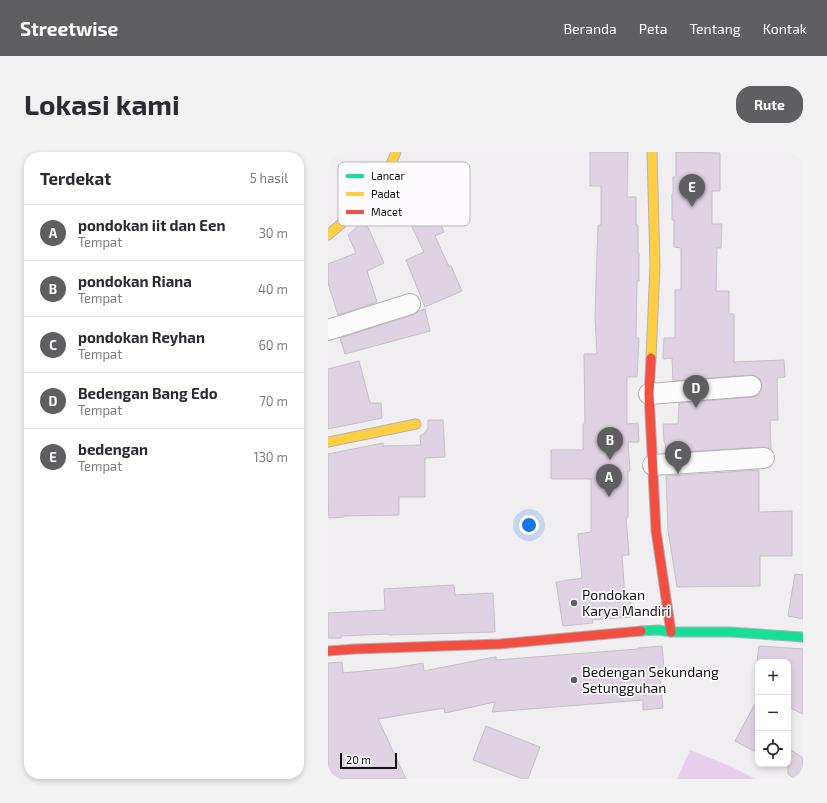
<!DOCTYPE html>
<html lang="id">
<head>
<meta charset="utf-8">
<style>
	body { margin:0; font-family:"Exo 2",sans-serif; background:#f2f2f3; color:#2b2b33 }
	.controls { position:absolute; right:12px; bottom:12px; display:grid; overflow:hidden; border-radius:8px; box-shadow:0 2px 6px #0003 }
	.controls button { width:36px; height:36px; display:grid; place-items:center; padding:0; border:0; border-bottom:1px solid #e1e1e2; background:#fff; color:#2b2b33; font:20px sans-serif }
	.scale { position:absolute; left:12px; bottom:10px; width:57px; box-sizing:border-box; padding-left:4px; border:2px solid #111012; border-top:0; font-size:11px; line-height:14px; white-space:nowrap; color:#111012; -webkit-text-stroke:3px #fefbff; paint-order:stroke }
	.you { position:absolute; left:201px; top:373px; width:14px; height:14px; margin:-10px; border:3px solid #fff; border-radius:50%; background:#1a73e8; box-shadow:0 0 0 6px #1a73e833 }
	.badge { display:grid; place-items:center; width:26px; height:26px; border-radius:50%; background:#5f5e60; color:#fff; font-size:13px; font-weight:700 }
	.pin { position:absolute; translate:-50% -33px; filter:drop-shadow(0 1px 2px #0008) }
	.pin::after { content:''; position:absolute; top:21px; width:14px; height:12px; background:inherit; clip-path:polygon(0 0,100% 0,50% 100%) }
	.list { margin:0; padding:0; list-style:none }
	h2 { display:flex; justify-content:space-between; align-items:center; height:52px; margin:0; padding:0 16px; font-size:17px }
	h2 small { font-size:13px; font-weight:400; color:#7c7c81 }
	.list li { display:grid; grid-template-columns:26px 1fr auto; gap:12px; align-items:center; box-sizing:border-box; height:56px; padding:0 16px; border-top:1px solid #e1e1e2 }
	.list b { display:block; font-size:15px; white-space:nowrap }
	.list p { margin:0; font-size:13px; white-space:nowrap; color:#7c7c81 }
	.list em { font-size:13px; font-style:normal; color:#7c7c81 }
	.icon { flex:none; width:22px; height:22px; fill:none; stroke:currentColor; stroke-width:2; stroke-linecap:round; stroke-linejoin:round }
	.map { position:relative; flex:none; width:475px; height:627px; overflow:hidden; border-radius:16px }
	header { display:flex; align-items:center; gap:24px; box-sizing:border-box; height:56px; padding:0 20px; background:#5f5e60; color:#fff }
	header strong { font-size:19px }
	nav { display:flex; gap:22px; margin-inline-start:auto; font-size:14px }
	.intro { display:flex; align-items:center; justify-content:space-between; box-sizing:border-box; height:96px; padding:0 24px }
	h1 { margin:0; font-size:28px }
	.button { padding:10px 18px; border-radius:16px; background:#5f5e60; color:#fff; font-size:14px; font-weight:700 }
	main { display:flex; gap:24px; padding:0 24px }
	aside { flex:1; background:#fff; border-radius:16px; box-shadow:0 2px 6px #0003 }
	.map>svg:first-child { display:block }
</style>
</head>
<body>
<header>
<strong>Streetwise</strong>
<nav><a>Beranda</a><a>Peta</a><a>Tentang</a><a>Kontak</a></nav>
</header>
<div class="intro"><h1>Lokasi kami</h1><a class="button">Rute</a></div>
<main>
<aside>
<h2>Terdekat<small>5 hasil</small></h2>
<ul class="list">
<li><span class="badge">A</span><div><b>pondokan iit dan Een</b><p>Tempat</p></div><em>30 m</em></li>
<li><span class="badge">B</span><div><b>pondokan Riana</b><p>Tempat</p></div><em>40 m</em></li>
<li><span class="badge">C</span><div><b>pondokan Reyhan</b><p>Tempat</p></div><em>60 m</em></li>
<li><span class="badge">D</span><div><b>Bedengan Bang Edo</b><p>Tempat</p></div><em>70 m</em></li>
<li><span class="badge">E</span><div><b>bedengan</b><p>Tempat</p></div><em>130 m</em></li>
</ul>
</aside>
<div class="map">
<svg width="475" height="627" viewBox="0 0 475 627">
	<rect width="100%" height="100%" fill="#f1eef2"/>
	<path fill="#e8ceed" d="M 362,598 L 402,614 L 428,627 L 349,627 Z"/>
	<path fill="#dfd2e2" stroke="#c2c0c3" d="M 262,0 L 300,0 L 299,45 L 308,45 L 308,73 L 310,73 L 310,101 L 311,101 L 311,129 L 309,129 L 308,186 L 311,186 L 309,225 L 299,225 L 299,272 L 310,271 L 311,290 L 300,290 L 302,319 L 300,319 L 300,365 L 298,365 L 301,403 L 294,403 L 297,446 L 302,446 L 304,465 L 264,468 L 265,471 L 235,474 L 228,430 L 254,426 L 250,382 L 263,380 L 263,327 L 223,327 L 223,298 L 255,298 L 255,272 L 257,272 L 256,202 L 269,202 L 267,165 L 269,101 L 270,73 L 273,73 L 273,34 L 262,34 Z
		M 348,0 L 392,1 L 392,39 L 384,39 L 384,72 L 394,72 L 393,96 L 389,96 L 388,139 L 401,139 L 401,162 L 406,162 L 406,210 L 456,208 L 457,225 L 449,226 L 450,268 L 442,268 L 443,298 L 441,296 L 435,295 L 338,301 L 337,290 L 336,290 L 335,272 L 350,272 L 351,251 L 424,245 L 429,244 L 433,239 L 434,233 L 432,227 L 428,224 L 422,223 L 345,229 L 344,206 L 335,207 L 336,186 L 347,186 L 347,138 L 353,138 L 353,96 L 346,95 L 346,68 L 344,68 L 344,42 L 345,42 L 345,25 L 348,25 Z
		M 92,14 L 104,37 L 98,40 L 116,80 L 107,84 L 121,115 L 123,114 L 134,139 L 97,155 L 78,108 L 96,100 L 73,52 L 66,38 L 72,24 Z
		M 38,71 L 56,111 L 39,119 L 49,150 L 10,163 L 0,131 L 0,112 L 28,101 L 20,83 L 30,74 Z
		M 97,157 L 102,179 L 17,202 L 12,186 L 85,163 L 91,159 Z
		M 31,209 L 42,251 L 53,251 L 54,266 L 0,277 L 0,217 Z
		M 100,268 L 115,268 L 117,305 L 97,306 L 97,345 L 71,345 L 71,363 L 16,364 L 16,365 L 1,366 L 0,345 L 0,302 L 55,291 L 55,294 L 93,293 L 92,284 L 97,281 L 100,276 Z
		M 431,318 L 431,360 L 464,359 L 464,404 L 432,404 L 432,434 L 349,435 L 340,378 L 338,324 Z
		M 467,422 L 475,423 L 475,467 L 460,464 Z
		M 126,433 L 127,443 L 165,441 L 167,480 L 61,483 L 61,482 L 13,484 L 13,486 L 0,486 L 0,461 L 57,458 L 56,437 Z
		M 334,494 L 336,515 L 331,515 L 335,556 L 315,558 L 315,548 L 164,560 L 167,550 L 117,561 L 116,556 L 50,567 L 78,627 L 0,627 L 0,511 L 14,510 L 15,521 L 66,516 L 95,511 L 96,519 L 167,505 L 168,505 L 168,508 L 310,497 L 310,496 Z
		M 431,494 L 475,497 L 475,562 L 460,555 L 460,510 L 429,510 Z
		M 430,546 L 430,591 L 426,599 L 407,589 Z
		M 158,574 L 212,595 L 200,627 L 195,627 L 145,608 Z
		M 460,596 L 475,606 L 475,627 L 467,627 L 460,622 Z"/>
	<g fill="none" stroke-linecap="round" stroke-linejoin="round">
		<g stroke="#b4b2b4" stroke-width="22">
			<path id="street" d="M 0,178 L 82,152
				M 321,242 L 423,234
				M 325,313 L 436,306"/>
		</g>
		<g stroke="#b4b2b4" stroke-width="11">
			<path id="fast" d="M 313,479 L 330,478 L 343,480 L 402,480 L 475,485"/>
		</g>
		<g stroke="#b4b2b4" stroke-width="11">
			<path id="slow" d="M 0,83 L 52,39 L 68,0
				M 323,206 L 327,113 L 324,0
				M 0,290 L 88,272"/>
		</g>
		<g stroke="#b4b2b4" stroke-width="11">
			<path id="jam" d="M 323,206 L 321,242 L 328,379 L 343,480
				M 0,499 L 27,497 L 172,492 L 313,479"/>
		</g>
		<use href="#street" stroke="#fdfcfd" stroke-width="20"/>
		<use href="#fast" stroke="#16e098" stroke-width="9"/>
		<use href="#slow" stroke="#ffcf43" stroke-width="9"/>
		<use href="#jam" stroke="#f24e42" stroke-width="9"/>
	</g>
	<g fill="#5f5e60" stroke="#fefbff" stroke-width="1.5">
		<circle cx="246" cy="451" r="4"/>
		<circle cx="246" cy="528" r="4"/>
	</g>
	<g text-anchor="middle" stroke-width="3.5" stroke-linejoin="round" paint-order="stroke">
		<g font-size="14" fill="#111012" stroke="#fefbff" text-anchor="start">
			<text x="254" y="448">Pondokan<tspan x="254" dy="16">Karya Mandiri</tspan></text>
			<text x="254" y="525">Bedengan Sekundang<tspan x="254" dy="16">Setungguhan</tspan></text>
		</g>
	</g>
	<rect x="10" y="10" width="132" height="64" rx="6" fill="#fefbff" stroke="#b7b4b8" stroke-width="1"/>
	<rect x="18" y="22" width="18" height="4" fill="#16e098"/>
	<rect x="18" y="40" width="18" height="4" fill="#ffcf43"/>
	<rect x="18" y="58" width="18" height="4" fill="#f24e42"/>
	<g font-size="11" fill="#111012">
		<text x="43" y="28">Lancar</text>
		<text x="43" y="46">Padat</text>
		<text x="43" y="64">Macet</text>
	</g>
</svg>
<div class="controls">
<button>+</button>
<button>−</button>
<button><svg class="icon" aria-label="locate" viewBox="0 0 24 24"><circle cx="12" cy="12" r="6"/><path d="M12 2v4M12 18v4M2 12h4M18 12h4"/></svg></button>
</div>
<div class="scale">20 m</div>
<div class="you"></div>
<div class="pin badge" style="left:281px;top:345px">A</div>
<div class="pin badge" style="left:282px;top:308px">B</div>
<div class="pin badge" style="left:350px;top:322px">C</div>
<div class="pin badge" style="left:368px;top:256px">D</div>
<div class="pin badge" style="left:364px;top:55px">E</div>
</div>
</main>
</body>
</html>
